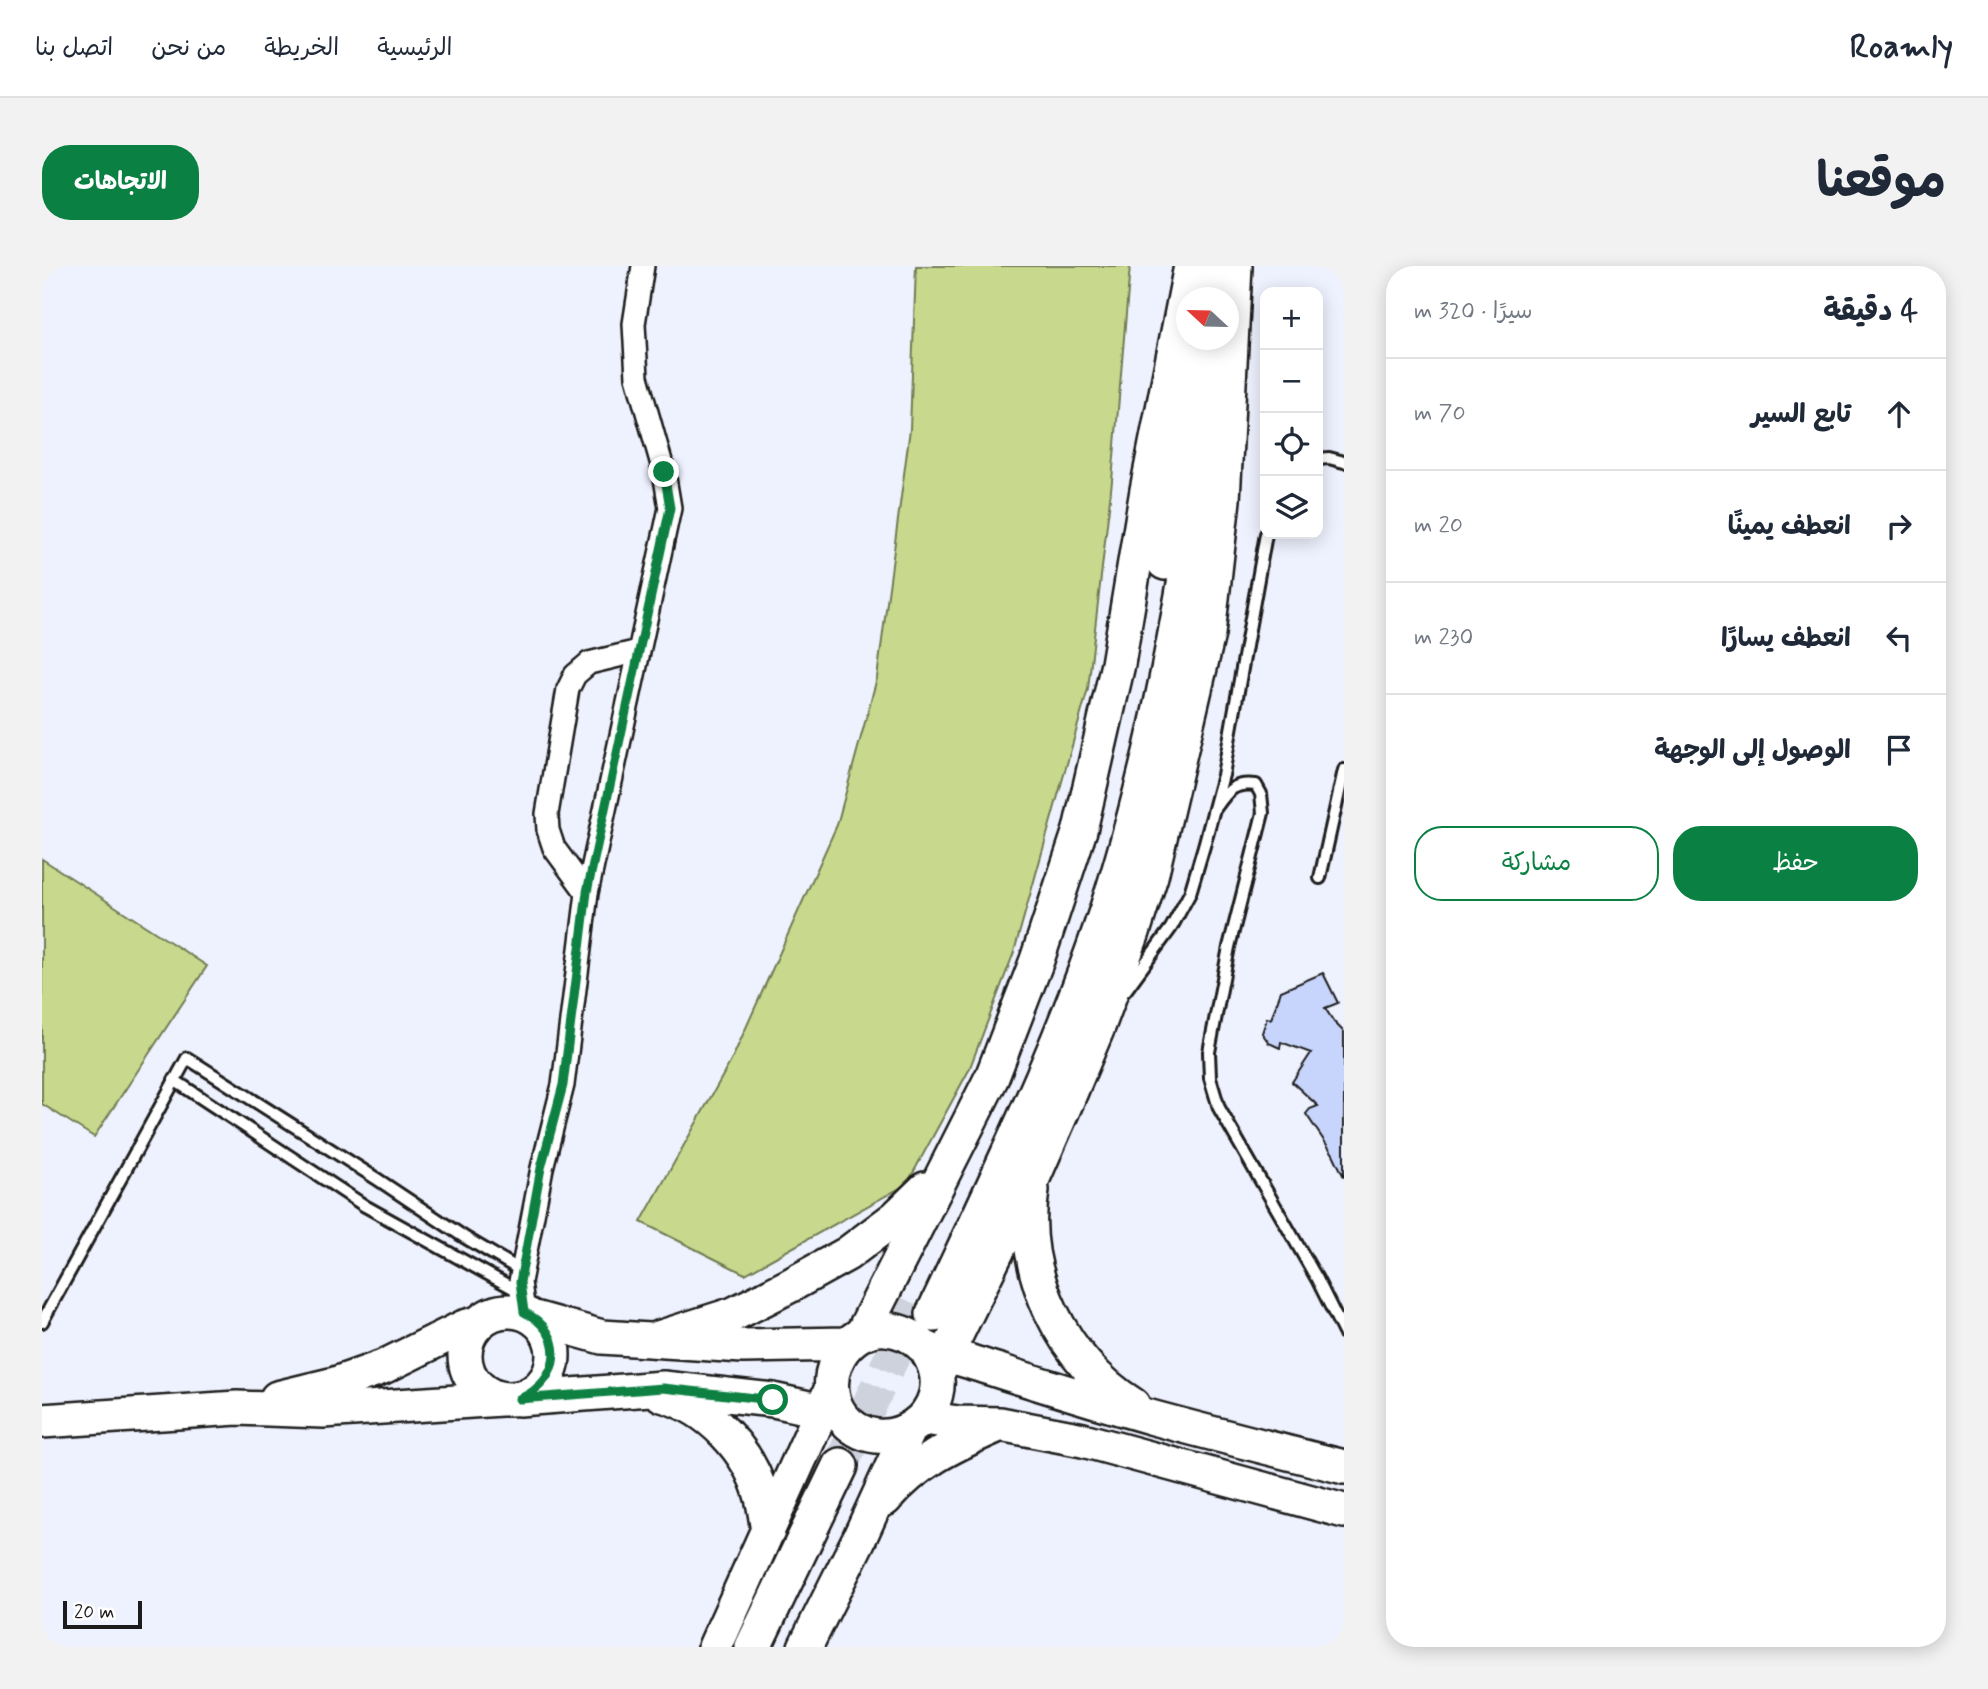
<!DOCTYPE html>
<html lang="ar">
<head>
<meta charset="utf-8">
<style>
	body { margin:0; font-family:Mynerve,"Playpen Sans Arabic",sans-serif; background:#f2f2f3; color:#1f2937; direction:rtl }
	.controls { position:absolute; right:21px; top:21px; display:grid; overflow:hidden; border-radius:14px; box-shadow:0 4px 18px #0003 }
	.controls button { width:63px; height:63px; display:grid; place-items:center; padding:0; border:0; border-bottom:2px solid #e0e1e3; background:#fff; color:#1f2937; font:35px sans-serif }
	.compass { position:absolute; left:1134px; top:21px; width:63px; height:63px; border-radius:50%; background:#fff; box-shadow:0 4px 18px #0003; rotate:292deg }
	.scale { position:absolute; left:21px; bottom:18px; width:79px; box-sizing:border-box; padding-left:7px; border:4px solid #1c1c1c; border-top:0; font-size:19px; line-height:24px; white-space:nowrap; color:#1c1c1c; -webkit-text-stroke:5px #fff; paint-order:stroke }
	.stop { position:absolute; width:21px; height:21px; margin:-16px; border:5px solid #0b8043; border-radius:50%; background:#fff }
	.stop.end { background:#0b8043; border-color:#fff; box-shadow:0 2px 7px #0008 }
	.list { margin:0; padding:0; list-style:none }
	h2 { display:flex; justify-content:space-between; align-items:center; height:91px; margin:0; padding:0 28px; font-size:30px }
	h2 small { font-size:23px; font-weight:400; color:#747a83 }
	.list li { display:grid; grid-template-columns:46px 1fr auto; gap:21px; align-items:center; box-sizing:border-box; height:112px; padding:0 28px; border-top:2px solid #e0e1e3 }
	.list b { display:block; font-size:26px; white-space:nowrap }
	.list em { font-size:23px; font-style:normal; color:#747a83 }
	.actions { display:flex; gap:14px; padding:21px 28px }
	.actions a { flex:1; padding:16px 0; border:2px solid #0b8043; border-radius:28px; text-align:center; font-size:24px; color:#0b8043 }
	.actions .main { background:#0b8043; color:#fff }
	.icon { flex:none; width:38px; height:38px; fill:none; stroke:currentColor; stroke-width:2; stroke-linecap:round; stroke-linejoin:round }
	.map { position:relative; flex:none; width:1302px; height:1381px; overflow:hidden; direction:ltr; border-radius:28px }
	header { display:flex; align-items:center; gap:42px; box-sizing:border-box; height:98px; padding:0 35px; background:#fff; border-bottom:2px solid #e0e1e3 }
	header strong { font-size:33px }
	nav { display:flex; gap:38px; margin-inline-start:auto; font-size:24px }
	.intro { display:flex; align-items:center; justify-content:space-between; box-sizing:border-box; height:168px; padding:0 42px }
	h1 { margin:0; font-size:49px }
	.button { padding:18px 32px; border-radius:28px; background:#0b8043; color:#fff; font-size:24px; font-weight:700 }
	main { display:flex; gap:42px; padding:0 42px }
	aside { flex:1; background:#fff; border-radius:28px; box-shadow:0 4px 18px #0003 }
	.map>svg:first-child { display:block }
</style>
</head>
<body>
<header>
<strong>Roamly</strong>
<nav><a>الرئيسية</a><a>الخريطة</a><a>من نحن</a><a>اتصل بنا</a></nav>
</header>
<div class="intro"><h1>موقعنا</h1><a class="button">الاتجاهات</a></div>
<main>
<aside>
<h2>4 دقيقة<small>سيرًا · 320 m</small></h2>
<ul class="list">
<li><svg class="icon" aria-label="ahead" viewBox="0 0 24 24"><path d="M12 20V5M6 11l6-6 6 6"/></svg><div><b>تابع السير</b></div><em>70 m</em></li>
<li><svg class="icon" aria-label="right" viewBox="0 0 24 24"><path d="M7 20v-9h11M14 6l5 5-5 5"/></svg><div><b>انعطف يمينًا</b></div><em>20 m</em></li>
<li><svg class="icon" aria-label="left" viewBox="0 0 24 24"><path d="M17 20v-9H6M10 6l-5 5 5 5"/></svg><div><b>انعطف يسارًا</b></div><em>230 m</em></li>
<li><svg class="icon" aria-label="arrive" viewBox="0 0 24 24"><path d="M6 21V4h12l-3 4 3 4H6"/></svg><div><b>الوصول إلى الوجهة</b></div></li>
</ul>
<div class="actions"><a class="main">حفظ</a><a>مشاركة</a></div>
</aside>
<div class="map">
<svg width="1302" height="1381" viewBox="0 0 1302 1381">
	<rect width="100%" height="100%" fill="#eef2fe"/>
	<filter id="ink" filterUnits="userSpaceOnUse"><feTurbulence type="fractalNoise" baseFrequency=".0143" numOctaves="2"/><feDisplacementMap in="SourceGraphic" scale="14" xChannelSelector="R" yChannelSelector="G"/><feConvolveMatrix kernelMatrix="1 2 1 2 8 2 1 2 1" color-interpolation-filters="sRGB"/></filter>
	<g filter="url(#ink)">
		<path fill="#c8d98d" stroke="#727a54" stroke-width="2" d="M 874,0 L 1088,0 L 1070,215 L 1046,423 L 972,686 L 927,804 L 865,918 L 703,1008 L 599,956 L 690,793 L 795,559 L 835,412 L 868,163 Z
			M 0,593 L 165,700 L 52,871 L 0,838 Z"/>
		<path fill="#c7d5fc" stroke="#1c1c1c" stroke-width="2" d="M 1281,707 L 1296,737 L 1283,742 L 1292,756 L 1302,766 L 1302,911 L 1291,888 L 1264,848 L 1268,843 L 1276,840 L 1250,816 L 1269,787 L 1239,776 L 1238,782 L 1227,777 L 1220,767 L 1225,752 L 1229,753 L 1239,725 Z"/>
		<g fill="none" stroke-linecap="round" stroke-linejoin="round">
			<path stroke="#ced2dc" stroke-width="35" stroke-dasharray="35 18" stroke-linecap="butt" d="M 798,1200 L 875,1039"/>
			<g stroke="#1c1c1c" stroke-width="16">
				<path id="service" d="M 1276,193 L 1287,192 L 1302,196
					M 1172,544 C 1185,526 1190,516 1214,519 L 1219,528 L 1221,547 L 1187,681 L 1167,786 L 1168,812 L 1177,842 L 1275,1013 L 1302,1067
					M 1278,612 L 1302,504
					M 1083,725 L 1129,662 L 1148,627 L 1162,580 L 1181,509 L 1224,268
					M 132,814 L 323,940 L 478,1026
					M 0,1056 L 145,792 L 335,913 L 422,971 L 480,1005"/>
			</g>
			<g stroke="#1c1c1c" stroke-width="26">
				<path id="minor" d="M 545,627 L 512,582 L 506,564 L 505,548 L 526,423 L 533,409 L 547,397 L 597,385
					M 482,1047 L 478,1016 L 500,902 L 521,819 L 545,627 L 628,242 L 622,206 L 595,111 L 592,58 L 601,0"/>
			</g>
			<g stroke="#1c1c1c" stroke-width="38">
				<path id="primary" d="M 990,924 C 977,1007 1021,1095 1091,1139
					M423 1089a44 44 0 1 1 88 0a44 44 0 1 1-88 0Z
					M 492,1052 L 560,1071 L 701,1080 L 805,1078
					M 820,1068 L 950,811 L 995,694 L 1038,564 L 1076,398 L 1105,224 L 1149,0
					M 610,1074 L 692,1048 L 747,1020 L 805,988 L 853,952 L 883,923
					M 886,1087 C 923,1146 839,1202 799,1149 C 776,1117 797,1068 836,1063 C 847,1062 862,1066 871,1072 C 876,1075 879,1080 884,1082 C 894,1088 908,1090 919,1093 C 983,1113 1047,1134 1112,1152 C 1175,1169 1239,1185 1302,1201
					M 895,1108 L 992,910 L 1027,830 L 1056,761 L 1091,666 L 1109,610 L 1166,368 L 1181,234 L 1193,1
					M 620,1129 C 668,1142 708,1185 720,1232 C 723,1243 724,1254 726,1265
					M 235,1132 L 293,1118 L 341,1101 L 422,1061 L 436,1057
					M 477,1133 L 621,1122 L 731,1134 L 799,1149
					M 882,1152 L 916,1157 L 958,1158 L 1041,1174 L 1302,1245
					M 0,1155 L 195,1142 L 281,1145 L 459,1133
					M 843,1233 C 875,1196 909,1180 952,1161
					M 673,1381 L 788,1126
					M 763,1381 L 817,1273 L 867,1164"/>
			</g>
			<g stroke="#1c1c1c" stroke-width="40">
				<path id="trunk" d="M 1154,32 L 1155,0
					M 1181,32 L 1185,0
					M 1123,296 L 1132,211 L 1149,94
					M 892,1048 C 960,903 1032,759 1078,604 C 1108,503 1130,398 1147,294 C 1159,221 1166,147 1176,74
					M 711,1381 L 798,1200"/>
			</g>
			<use href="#service" stroke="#fff" stroke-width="10"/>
			<use href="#minor" stroke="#fff" stroke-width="21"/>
			<use href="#primary" stroke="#fff" stroke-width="33"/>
			<use href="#trunk" stroke="#fff" stroke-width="35"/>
		</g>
	</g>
	<g fill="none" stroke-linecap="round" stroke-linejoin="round" filter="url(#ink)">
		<path stroke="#0b8043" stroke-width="9" d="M 622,206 L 628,242 L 545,626 L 521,819 L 499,902 L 478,1016 L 482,1046 C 525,1067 520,1115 477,1133 L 621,1122 L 731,1134"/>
	</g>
</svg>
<div class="controls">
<button>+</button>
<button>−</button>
<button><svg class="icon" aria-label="locate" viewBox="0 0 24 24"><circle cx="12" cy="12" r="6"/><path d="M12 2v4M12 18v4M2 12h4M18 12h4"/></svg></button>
<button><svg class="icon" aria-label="layers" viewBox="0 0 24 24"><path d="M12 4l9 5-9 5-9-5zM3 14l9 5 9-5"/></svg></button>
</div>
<svg class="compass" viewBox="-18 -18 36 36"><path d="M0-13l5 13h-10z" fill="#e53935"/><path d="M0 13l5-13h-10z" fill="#747a83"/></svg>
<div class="scale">20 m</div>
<div class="stop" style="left:731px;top:1134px"></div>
<div class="stop end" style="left:622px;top:206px"></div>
</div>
</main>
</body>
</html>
